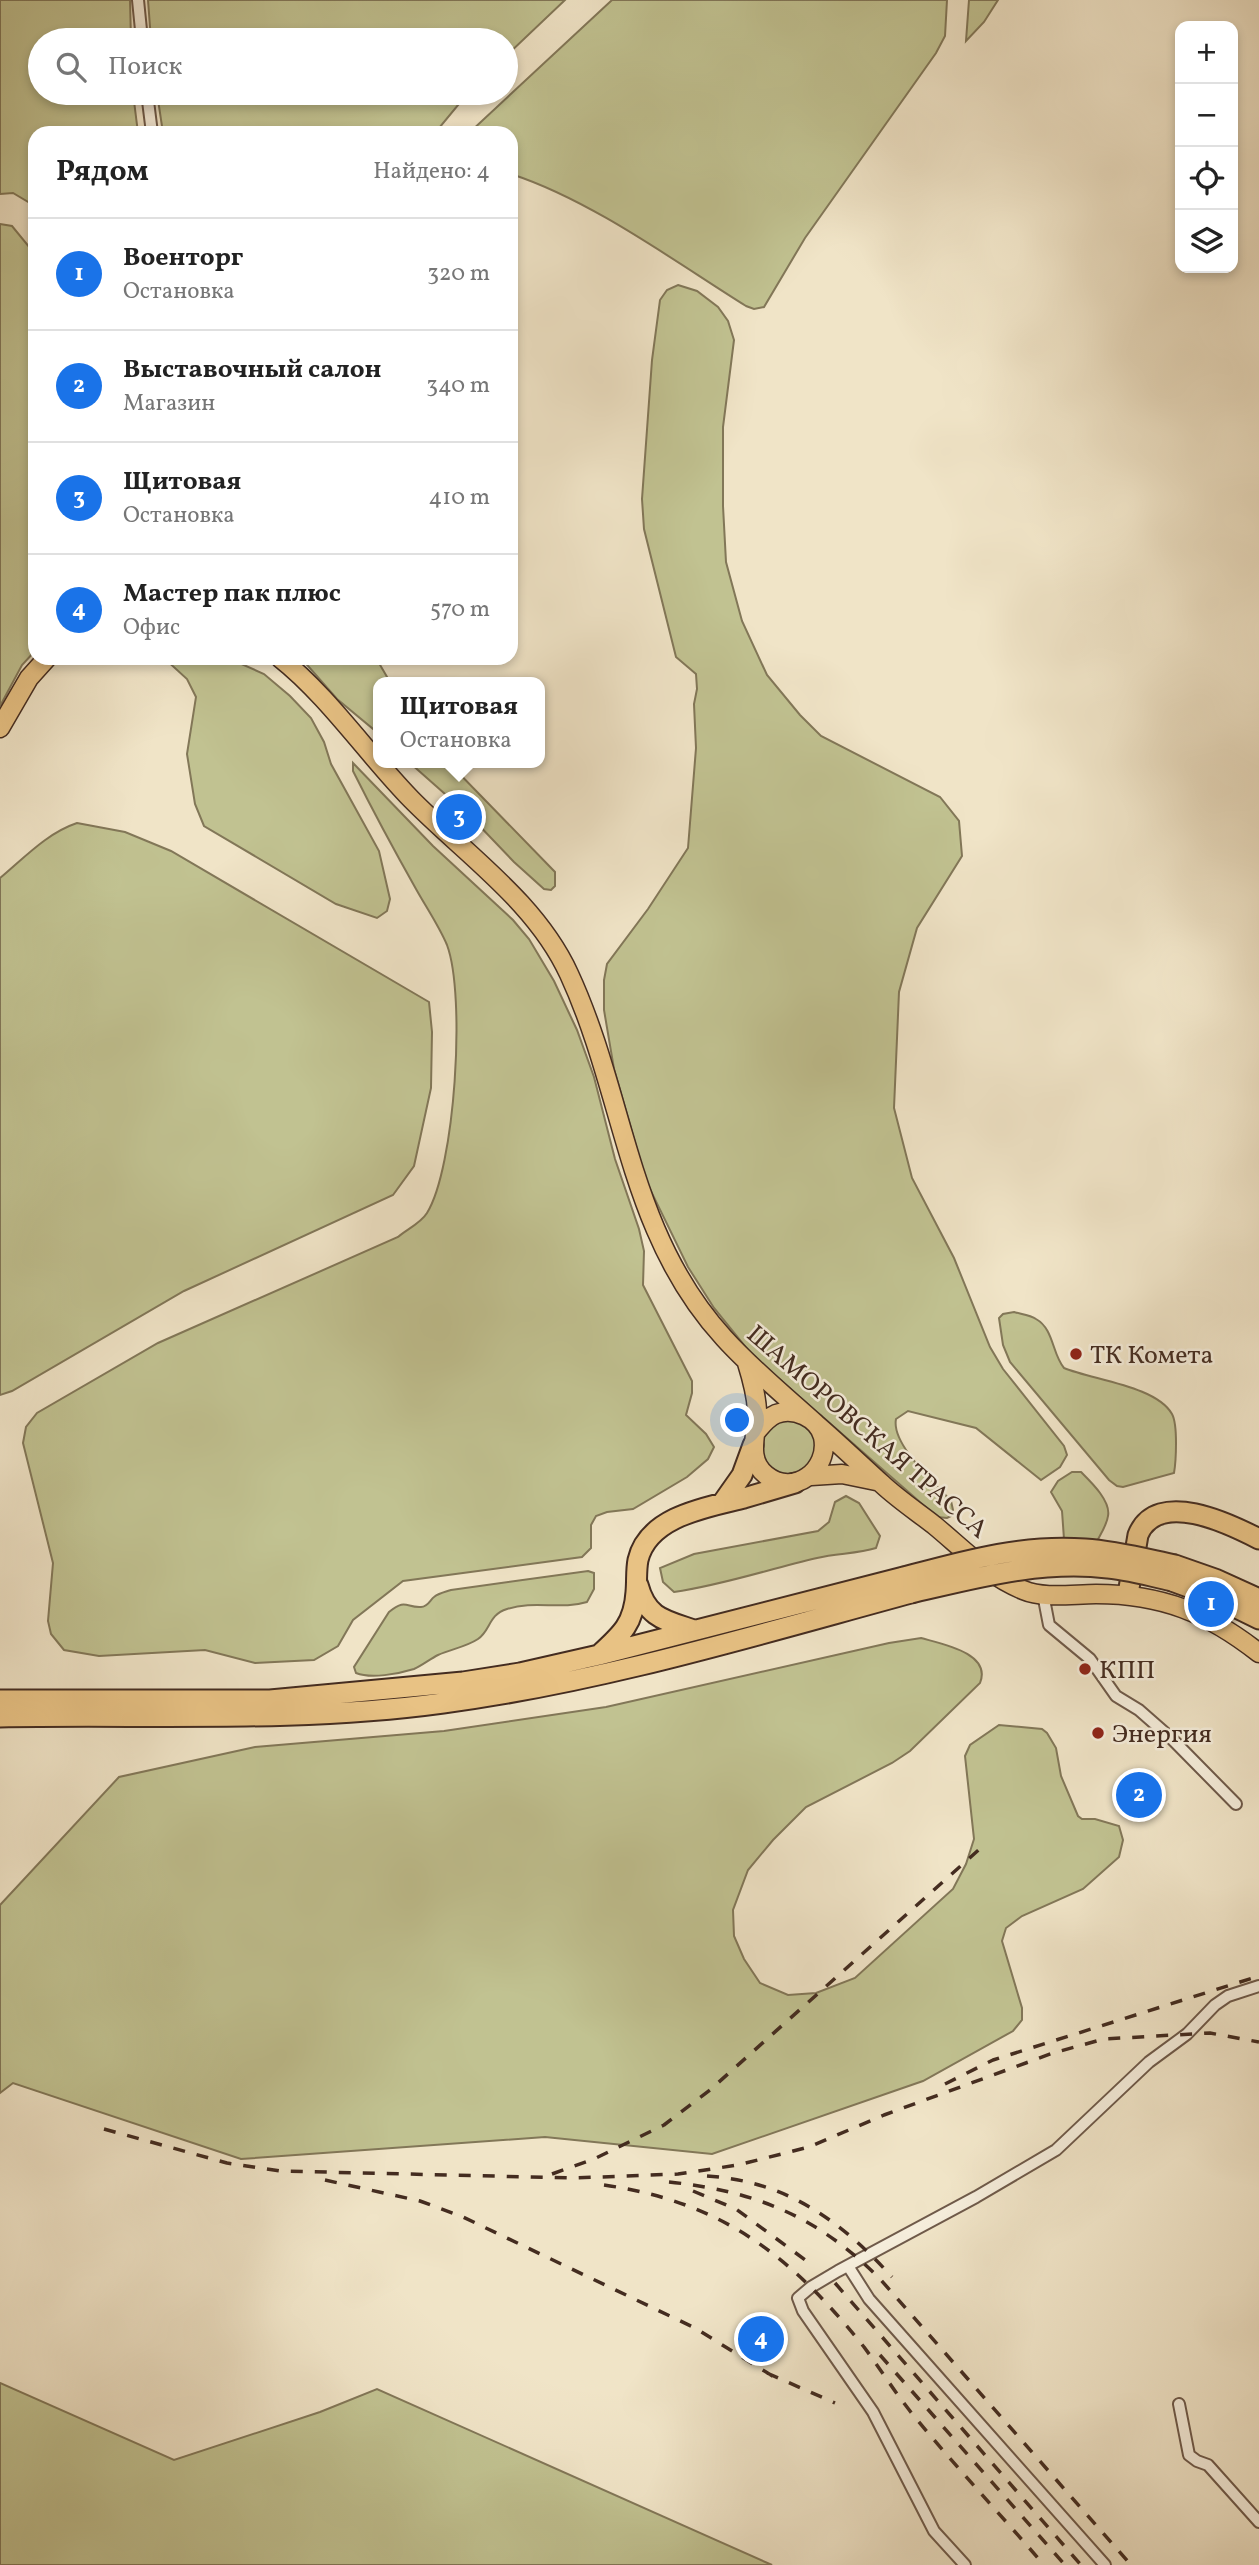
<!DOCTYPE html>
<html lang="ru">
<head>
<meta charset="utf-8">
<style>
	body { margin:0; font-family:Vollkorn,serif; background:#f2f2f2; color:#222 }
	.controls { position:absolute; right:21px; top:21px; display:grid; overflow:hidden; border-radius:14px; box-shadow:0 4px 10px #0003 }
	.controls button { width:63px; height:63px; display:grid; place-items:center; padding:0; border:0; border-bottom:2px solid #e0e0e0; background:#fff; color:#222; font:35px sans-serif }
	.you { position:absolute; left:738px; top:1421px; width:24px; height:24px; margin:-18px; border:5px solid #fff; border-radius:50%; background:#1a73e8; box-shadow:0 0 0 10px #1a73e833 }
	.badge { display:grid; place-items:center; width:46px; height:46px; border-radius:50%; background:#1a73e8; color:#fff; font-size:23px; font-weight:700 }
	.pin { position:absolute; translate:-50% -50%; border:4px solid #fff; box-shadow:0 2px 7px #0006 }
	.popup { position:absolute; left:373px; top:677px; width:172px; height:91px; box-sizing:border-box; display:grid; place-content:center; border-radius:14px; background:#fff; filter:drop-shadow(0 2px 5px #0005); font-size:23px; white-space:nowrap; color:#767676 }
	.popup b { font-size:26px; color:#222 }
	.popup::after { content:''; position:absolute; left:50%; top:100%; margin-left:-14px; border:14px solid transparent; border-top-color:#fff }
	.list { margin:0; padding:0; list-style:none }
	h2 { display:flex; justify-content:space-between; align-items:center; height:91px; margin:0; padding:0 28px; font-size:30px }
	h2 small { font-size:23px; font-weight:400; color:#767676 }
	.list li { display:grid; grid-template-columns:46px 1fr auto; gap:21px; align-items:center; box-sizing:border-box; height:112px; padding:0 28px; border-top:2px solid #e0e0e0 }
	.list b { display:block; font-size:26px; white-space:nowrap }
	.list p { margin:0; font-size:23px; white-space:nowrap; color:#767676 }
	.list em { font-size:23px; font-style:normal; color:#767676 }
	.icon { flex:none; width:38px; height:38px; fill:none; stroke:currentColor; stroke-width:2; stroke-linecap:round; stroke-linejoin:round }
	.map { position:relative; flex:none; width:1259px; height:2565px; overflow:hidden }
	.search { position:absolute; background:#fff; box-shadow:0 4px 10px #0003; left:28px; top:28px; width:490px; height:77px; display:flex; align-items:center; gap:18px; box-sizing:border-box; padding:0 24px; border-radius:38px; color:#767676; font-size:26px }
	.panel { position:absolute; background:#fff; box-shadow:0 4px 10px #0003; left:28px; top:126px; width:490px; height:539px; border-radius:21px }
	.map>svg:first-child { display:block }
</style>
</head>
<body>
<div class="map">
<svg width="1259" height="2565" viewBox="0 0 1259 2565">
	<rect width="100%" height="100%" fill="#f0e4c7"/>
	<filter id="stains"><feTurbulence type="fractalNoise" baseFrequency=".00286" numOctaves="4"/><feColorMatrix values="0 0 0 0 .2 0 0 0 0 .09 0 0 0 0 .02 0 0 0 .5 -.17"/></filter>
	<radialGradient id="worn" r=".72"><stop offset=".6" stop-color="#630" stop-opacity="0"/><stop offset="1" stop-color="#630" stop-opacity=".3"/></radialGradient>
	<path fill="#c1c291" stroke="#827758" stroke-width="2" d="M 0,0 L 130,0 L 131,40 L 40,40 L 40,93 L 133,93 L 138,133 L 35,133 L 35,206 L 13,193 L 0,194 Z
		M 148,0 L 565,0 L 506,56 L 506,40 L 151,40 Z
		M 612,0 L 947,0 L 945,36 L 936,53 L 805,238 L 764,307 L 754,309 L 746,306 C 674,261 591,200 511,174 L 511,133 L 469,133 Z
		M 969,0 L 998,0 L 984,22 L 966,41 Z
		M 157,93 L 468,93 L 435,133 L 163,133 Z
		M 0,224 L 12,226 L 35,254 L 35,651 L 22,665 L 0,706 Z
		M 678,285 L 697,291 L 718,307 L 728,321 L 734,340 L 723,427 L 723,506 L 726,562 L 742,621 L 767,675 L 800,715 L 821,736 L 940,797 L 959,821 L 962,856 L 917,928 L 899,992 L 894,1108 L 912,1178 L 954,1258 L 990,1347 L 1003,1369 L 1064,1446 L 1067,1455 L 1060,1467 L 1041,1480 L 976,1428 L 908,1411 L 896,1419 C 891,1444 934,1482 951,1501 L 953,1510 L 951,1516 L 947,1518 L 937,1517 L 752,1355 L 714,1308 L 688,1267 L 646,1181 L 614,1069 L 604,1010 L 604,980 L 607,964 L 648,909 L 688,848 L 696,748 L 694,704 L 697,689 L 696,674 L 676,657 L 644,529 L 642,499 L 652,360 L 660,300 L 667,290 Z
		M 164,658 L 228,658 L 264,674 L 290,696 L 311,718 L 324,742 L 331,764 L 379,851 L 390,899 L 387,911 L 377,918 L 336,904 L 204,826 L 195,804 L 187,754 L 196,697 L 187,679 Z
		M 301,658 L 376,658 L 390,682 L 378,682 L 378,733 L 337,699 Z
		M 353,763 L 433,846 L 513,920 L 529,939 L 554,981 L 577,1030 L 594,1077 L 615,1159 L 639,1229 L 644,1251 L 643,1285 L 692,1381 L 692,1393 L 686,1415 L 706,1434 L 714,1447 L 708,1459 L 687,1477 L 633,1509 L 607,1512 L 596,1516 L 591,1525 L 591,1548 L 582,1557 L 403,1581 L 353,1620 L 338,1646 L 314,1660 L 255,1663 L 205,1650 L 99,1656 L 64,1650 L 51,1634 L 48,1621 L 53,1563 L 23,1443 L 26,1427 L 37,1413 L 158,1343 L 398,1237 C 406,1230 421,1223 427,1213 C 455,1168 466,996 447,945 C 439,926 426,907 416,889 C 394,850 373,811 353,771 Z
		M 410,763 L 449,763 L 555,872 L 555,886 L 551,890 L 544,889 L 514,862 L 471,817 Z
		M 77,823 L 125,832 L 171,851 L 429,1002 L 432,1032 L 431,1088 L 414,1166 L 393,1195 L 184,1291 L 12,1391 L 0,1395 L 0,878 C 24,858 47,833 77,823 Z
		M 1014,1312 C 1020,1314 1030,1315 1036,1319 C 1054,1329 1052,1354 1064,1368 C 1093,1380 1156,1386 1172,1414 C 1178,1425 1176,1461 1174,1473 L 1123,1487 L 1117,1486 L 1109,1480 L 1010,1362 L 1003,1345 L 999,1318 L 1003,1314 Z
		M762 1447a27 27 0 1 1 54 0a27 27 0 1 1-54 0Z
		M 1072,1472 L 1081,1472 C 1091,1482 1111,1501 1108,1516 C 1107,1525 1100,1535 1096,1543 L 1064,1539 L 1062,1511 L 1051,1492 L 1058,1481 Z
		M 846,1496 L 859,1503 L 880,1536 L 876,1548 C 857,1554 837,1553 817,1558 C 769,1569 723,1585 674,1592 L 663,1582 L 660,1568 L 694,1554 L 818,1531 L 829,1522 L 835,1502 Z
		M 588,1571 L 594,1573 L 594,1589 L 587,1602 C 561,1610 534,1600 507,1609 C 488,1615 491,1630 478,1639 C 466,1647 451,1649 438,1655 C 430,1659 423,1665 414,1669 C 398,1674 371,1679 356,1673 L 354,1667 L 389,1612 C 406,1598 406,1608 421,1607 C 428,1607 430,1600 434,1597 C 439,1593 445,1592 451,1590 Z
		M 921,1638 C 942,1644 992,1653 980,1683 L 910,1751 L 892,1763 L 806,1807 L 773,1840 L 748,1870 L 733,1910 L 734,1936 L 744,1959 L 760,1983 L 788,1995 L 816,1993 L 855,1978 L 953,1889 L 966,1864 L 974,1839 L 965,1756 L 970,1745 L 999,1725 L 1042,1729 L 1047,1733 L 1056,1748 L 1061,1776 L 1078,1816 L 1082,1819 L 1095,1819 L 1119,1826 L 1123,1840 L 1119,1857 L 1083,1889 L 1022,1916 L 1006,1928 L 1002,1941 L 1022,2008 L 1022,2020 L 1013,2031 L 923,2081 L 712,2154 L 545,2137 L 241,2159 L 13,2083 L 0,2093 L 0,1905 L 119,1777 L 255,1747 L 444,1731 L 606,1707 L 889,1643 Z
		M 0,2383 L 174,2460 L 320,2412 L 377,2389 L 772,2565 L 0,2565 Z"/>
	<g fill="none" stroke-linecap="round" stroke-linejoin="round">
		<g stroke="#6f5a4a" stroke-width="14">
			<path id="street" d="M 138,0 L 142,40
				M 147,93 L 152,133
				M 1043,1594 L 1049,1625 L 1090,1659 L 1116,1696 L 1139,1710 L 1172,1739 L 1236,1804
				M 848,2266 L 869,2299 L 1105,2565
				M 1179,2404 L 1189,2455 L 1197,2461 L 1208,2465 L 1259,2522
				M 965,2565 L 934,2531 L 873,2412 L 803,2311 L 798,2298 L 811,2287 L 838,2271 L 976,2197 L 1056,2150 L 1149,2062 L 1187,2034 L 1215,2005 L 1228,1996 L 1259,1986"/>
		</g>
		<g stroke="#442c20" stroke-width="21">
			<path id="primary" d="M 280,658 C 328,696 368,755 411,799 C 465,854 536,902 569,974 C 626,1097 627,1232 724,1338 C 752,1369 785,1396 816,1424 C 838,1443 860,1464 882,1484 C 898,1499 916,1511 934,1525 C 962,1548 988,1576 1023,1590 C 1044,1599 1073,1594 1096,1594 C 1162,1594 1208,1613 1259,1653
				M 0,728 L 29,678 L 47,658
				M 747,1363 C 752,1379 756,1393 757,1410 C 758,1433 745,1458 766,1475 C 794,1498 830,1469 823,1437 C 818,1418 794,1407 776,1414 C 767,1418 762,1425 756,1432
				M 811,1476 L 842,1474 L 876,1481"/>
		</g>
		<g stroke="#442c20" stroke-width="23">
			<path id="highway" d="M 723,1502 L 742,1475 L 753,1445
				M 1175,1565 L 1215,1579 L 1259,1599
				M 1172,1581 L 1210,1595 L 1259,1619
				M 638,1585 C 647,1618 664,1620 694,1630
				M 1128,1594 L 1138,1535 C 1157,1488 1230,1524 1259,1539
				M 600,1654 C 622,1634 634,1623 636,1592 C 637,1581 636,1570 638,1560 C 648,1516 708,1507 744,1498 C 761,1493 778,1488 795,1483
				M 0,1700 L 270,1700 L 463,1682 L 520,1673 L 599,1655 L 904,1577
				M 0,1717 C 147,1714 297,1723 443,1703 C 602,1682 756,1635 911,1593"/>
		</g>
		<use href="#street" stroke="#f5eddb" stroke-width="10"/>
		<use href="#primary" stroke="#e8c284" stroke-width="18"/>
		<use href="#highway" stroke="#e8c284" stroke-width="19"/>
		<path stroke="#442c20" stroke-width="3.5" stroke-dasharray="12 12" stroke-linecap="butt" d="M 945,2084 L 993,2060 L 1259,1976
			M 104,2129 L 227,2163 L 280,2171 L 574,2178 L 678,2174 L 738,2165 L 809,2147 L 884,2115 L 1053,2053 L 1104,2039 L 1210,2033 L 1259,2042
			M 552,2174 L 594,2159 L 664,2125 L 710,2090 L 983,1846
			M 707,2176 C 786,2181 840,2220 892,2277
			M 325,2180 L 420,2201 L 463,2217 L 695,2328 L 774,2377
			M 669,2182 C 756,2191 819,2217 881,2280 L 1131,2565
			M 604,2185 C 723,2202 791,2256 864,2347 C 881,2370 896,2394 914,2416 C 956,2467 1001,2515 1044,2565
			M 693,2191 L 736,2209 L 808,2262
			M 835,2283 L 1081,2565
			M 880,2355 L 1065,2565
			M 767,2373 L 835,2403"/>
		<g stroke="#442c20" stroke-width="23" stroke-linecap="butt">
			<path id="highway-bridge" d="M 904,1577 C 964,1561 1023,1544 1085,1549 C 1116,1551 1146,1559 1175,1565
				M 911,1593 C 976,1578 1040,1560 1108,1568 C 1129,1570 1151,1576 1172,1581"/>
		</g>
		<use href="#highway-bridge" stroke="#e8c284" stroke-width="19"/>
	</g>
	<g fill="#8f2418" stroke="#f5eddb" stroke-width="2.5">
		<circle cx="1076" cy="1354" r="7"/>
		<circle cx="1085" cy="1669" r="7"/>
		<circle cx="1098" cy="1733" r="7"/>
	</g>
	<g text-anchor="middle" stroke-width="5" stroke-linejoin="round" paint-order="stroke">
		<g font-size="26" fill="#442c20" stroke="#f5eddb" text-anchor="start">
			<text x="1090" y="1363">ТК Комета</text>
			<text x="1099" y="1678">КПП</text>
			<text x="1112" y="1742">Энергия</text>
		</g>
		<g font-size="26" fill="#442c20" stroke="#f5eddb">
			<text transform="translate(868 1431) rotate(41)" y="9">ШАМОРОВСКАЯ ТРАССА</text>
		</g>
	</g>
	<rect width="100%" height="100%" filter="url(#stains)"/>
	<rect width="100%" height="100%" fill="url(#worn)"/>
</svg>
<div class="controls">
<button>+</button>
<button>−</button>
<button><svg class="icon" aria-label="locate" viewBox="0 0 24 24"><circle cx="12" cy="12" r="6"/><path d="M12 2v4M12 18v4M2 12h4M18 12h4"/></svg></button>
<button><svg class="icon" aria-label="layers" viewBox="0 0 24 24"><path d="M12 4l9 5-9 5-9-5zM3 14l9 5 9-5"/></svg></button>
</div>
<div class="you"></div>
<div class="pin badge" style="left:1211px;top:1604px">1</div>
<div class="pin badge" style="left:1139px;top:1795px">2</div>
<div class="pin badge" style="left:459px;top:817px">3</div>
<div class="popup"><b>Щитовая</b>Остановка</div>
<div class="pin badge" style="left:761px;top:2339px">4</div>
<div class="search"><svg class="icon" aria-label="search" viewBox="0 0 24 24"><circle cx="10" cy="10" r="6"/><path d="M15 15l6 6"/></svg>Поиск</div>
<section class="panel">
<h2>Рядом<small>Найдено: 4</small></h2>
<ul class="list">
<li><span class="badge">1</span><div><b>Военторг</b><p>Остановка</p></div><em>320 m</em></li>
<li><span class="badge">2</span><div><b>Выставочный салон</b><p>Магазин</p></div><em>340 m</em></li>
<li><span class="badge">3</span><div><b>Щитовая</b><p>Остановка</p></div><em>410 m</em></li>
<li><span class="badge">4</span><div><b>Мастер пак плюс</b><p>Офис</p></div><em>570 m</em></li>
</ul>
</section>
</div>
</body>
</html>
